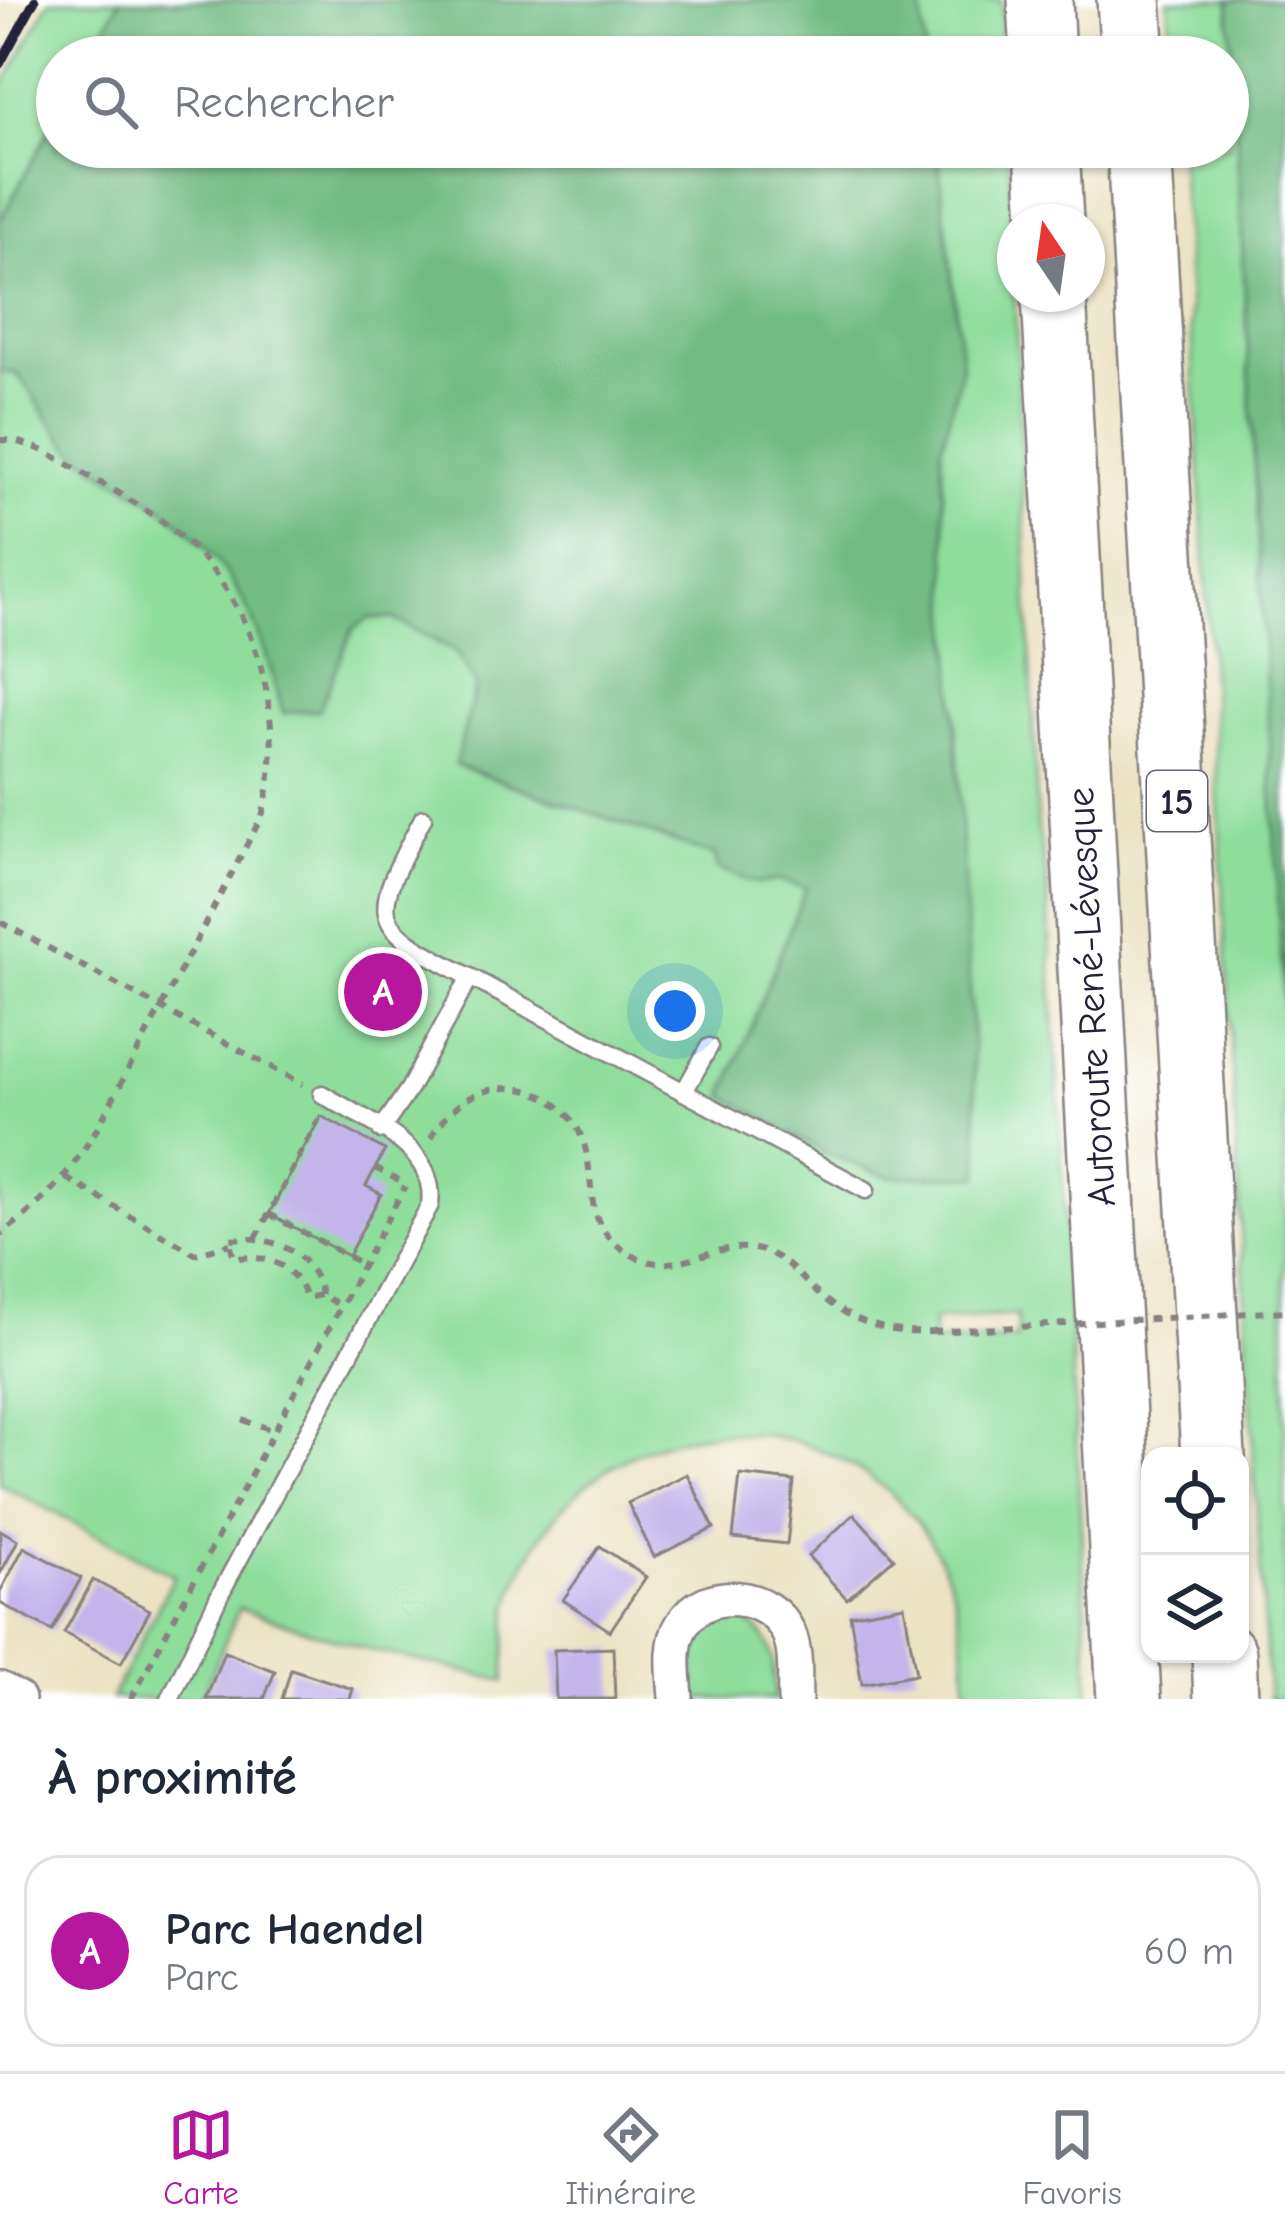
<!DOCTYPE html>
<html lang="fr">
<head>
<meta charset="utf-8">
<style>
	body { margin:0; font-family:"Comic Neue",sans-serif; background:#f6f6f7; color:#1f2937 }
	.controls { position:absolute; right:36px; bottom:36px; display:grid; overflow:hidden; border-radius:24px; box-shadow:0 3px 9px #0004 }
	.controls button { width:108px; height:108px; display:grid; place-items:center; padding:0; border:0; border-bottom:3px solid #e0e1e3; background:#fff; color:#1f2937; font:60px sans-serif }
	.compass { position:absolute; left:997px; top:204px; width:108px; height:108px; border-radius:50%; background:#fff; box-shadow:0 3px 9px #0004; rotate:347deg }
	.you { position:absolute; left:675px; top:1011px; width:42px; height:42px; margin:-30px; border:9px solid #fff; border-radius:50%; background:#1a73e8; box-shadow:0 0 0 18px #1a73e833 }
	.badge { display:grid; place-items:center; width:78px; height:78px; border-radius:50%; background:#b5179e; color:#fff; font-size:39px; font-weight:700 }
	.pin { position:absolute; translate:-50% -50%; border:6px solid #fff; box-shadow:0 3px 12px #0006 }
	.list { margin:0; padding:0; list-style:none }
	h2 { display:flex; justify-content:space-between; align-items:center; height:156px; margin:0; padding:0 48px; font-size:51px }
	h2 small { font-size:39px; font-weight:400; color:#747a83 }
	.list li { display:grid; grid-template-columns:78px 1fr auto; gap:36px; align-items:center; box-sizing:border-box; height:192px; margin:0 24px 24px; padding:0 24px; border:3px solid #e0e1e3; border-radius:36px }
	.list b { display:block; font-size:45px; white-space:nowrap }
	.list p { margin:0; font-size:39px; white-space:nowrap; color:#747a83 }
	.list em { font-size:39px; font-style:normal; color:#747a83 }
	.icon { flex:none; width:66px; height:66px; fill:none; stroke:currentColor; stroke-width:2; stroke-linecap:round; stroke-linejoin:round }
	.map { position:relative; flex:none; width:1285px; height:1699px; overflow:hidden }
	.search { position:absolute; background:#fff; box-shadow:0 3px 9px #0004; left:36px; right:36px; top:36px; height:132px; display:flex; align-items:center; gap:30px; box-sizing:border-box; padding:0 42px; border-radius:66px; color:#747a83; font-size:45px }
	.sheet { height:372px; background:#fff }
	nav { display:flex; justify-content:space-around; align-items:center; box-sizing:border-box; height:168px; border-top:3px solid #e0e1e3; background:#fff; font-size:33px; color:#747a83 }
	nav a { display:grid; justify-items:center; gap:6px }
	nav .on { color:#b5179e }
	.map>svg:first-child { display:block }
</style>
</head>
<body>
<div class="map">
<svg width="1285" height="1699" viewBox="0 0 1285 1699">
	<rect width="100%" height="100%" fill="#fff"/>
	<filter id="ink" filterUnits="userSpaceOnUse"><feTurbulence type="fractalNoise" baseFrequency=".00833" numOctaves="2"/><feDisplacementMap in="SourceGraphic" scale="24" xChannelSelector="R" yChannelSelector="G"/><feConvolveMatrix kernelMatrix="1 2 1 2 8 2 1 2 1" color-interpolation-filters="sRGB"/></filter>
	<filter id="wash" filterUnits="userSpaceOnUse"><feTurbulence type="fractalNoise" baseFrequency=".004" numOctaves="4" result="noise"/><feDisplacementMap in="SourceGraphic" scale="48" xChannelSelector="R" yChannelSelector="G"/><feGaussianBlur stdDeviation="2.7" result="paint"/><feColorMatrix in="noise" values="0 0 0 0 0 0 0 0 0 0 0 0 0 0 0 0 0 1.4 0 .05"/><feComposite in="paint" operator="in"/></filter>
	<g filter="url(#wash)">
		<rect width="100%" height="100%" fill="#ece3c4"/>
		<path fill="#8edd9b" stroke="#58806b" stroke-width="3" fill-rule="evenodd" d="M 50,0 L 120,0 L 89,57 L 57,57 L 57,116 L 0,221 L 0,92 Z
			M 920,0 L 1001,0 L 1003,57 L 926,57 Z
			M 1168,0 L 1229,0 L 1285,1030 L 1285,1699 L 1269,1699 C 1234,1182 1215,664 1179,147 L 1228,147 L 1228,57 L 1172,57 Z
			M 937,147 L 1008,147 L 1038,829 L 1047,883 L 1090,1699 L 966,1699 C 966,1641 959,1582 925,1533 C 840,1411 658,1397 560,1511 C 536,1539 513,1580 508,1617 C 505,1637 506,1660 505,1681 L 366,1649 L 239,1608 L 201,1699 L 111,1699 L 174,1576 L 0,1484 L 0,372 L 17,373 C 35,397 51,427 72,448 C 98,473 136,488 165,510 C 238,565 261,628 283,713 L 319,709 L 353,629 L 369,618 L 392,618 L 455,652 L 476,684 L 456,766 L 715,856 L 718,869 L 758,883 L 778,880 L 807,888 L 828,1155 L 890,1177 L 979,1176 L 941,449 L 962,366 ZM 1017,1315 L 1017,1339 L 933,1342 L 933,1320 Z
			M 732,1618 C 776,1627 774,1662 775,1699 L 695,1699 C 694,1663 689,1628 732,1618 Z"/>
		<path fill="#72bc83" stroke="#4a6f5f" stroke-width="3" d="M 120,0 L 920,0 L 926,57 L 89,57 Z
			M 1229,0 L 1285,0 L 1285,1030 Z
			M 57,116 L 57,147 L 937,147 L 962,366 L 941,449 L 980,1176 L 890,1177 L 828,1155 L 724,1095 L 806,888 L 778,880 L 758,884 L 718,869 L 715,856 L 455,765 L 476,685 L 455,651 L 392,618 L 369,618 L 353,629 L 319,710 L 283,713 C 261,629 238,565 165,510 C 136,488 98,473 72,448 C 51,427 35,397 17,373 L 0,372 L 0,221 Z"/>
		<g id="blocks">
			<path fill="#c3b5eb" d="M 321,1116 L 385,1150 L 366,1186 L 381,1194 L 348,1256 L 269,1214 Z
				M 687,1474 L 714,1528 L 654,1557 L 628,1503 Z
				M 740,1475 L 794,1481 L 787,1544 L 733,1538 Z
				M 854,1514 L 894,1558 L 847,1599 L 808,1556 Z
				M 0,1530 L 18,1540 L 0,1574 Z
				M 600,1546 L 646,1577 L 610,1631 L 563,1600 Z
				M 24,1547 L 81,1578 L 52,1631 L 0,1603 L 0,1592 Z
				M 93,1580 L 150,1610 L 121,1663 L 64,1633 Z
				M 904,1605 L 916,1674 L 862,1684 L 850,1615 Z
				M 613,1648 L 615,1699 L 556,1699 L 554,1650 Z
				M 224,1652 L 275,1671 L 264,1699 L 206,1699 Z
				M 291,1669 L 353,1689 L 350,1699 L 282,1699 Z"/>
		</g>
	</g>
	<g filter="url(#ink)">
		<use href="#blocks" fill-opacity="0" stroke="#878280" stroke-width="3"/>
		<g fill="none" stroke-linecap="round" stroke-linejoin="round">
			<g stroke="#878280" stroke-width="21">
				<path id="lane" d="M 470,977 L 866,1190
					M 685,1090 L 709,1047
					M 381,1130 L 409,1089 L 470,977 C 365,923 370,919 423,818
					M 170,1699 L 219,1596 L 430,1205 C 438,1145 365,1121 322,1094"/>
			</g>
			<g stroke="#878280" stroke-width="38">
				<path id="street" d="M 0,1689 L 18,1699
					M 676,1699 C 675,1676 669,1646 682,1625 C 705,1585 771,1592 789,1634 C 797,1653 794,1678 795,1699"/>
			</g>
			<g stroke="#878280" stroke-width="68">
				<path id="highway" d="M 1040,0 L 1043,57
					M 1129,0 L 1133,57
					M 1047,147 L 1051,222
					M 1139,147 L 1213,1456
					M 1054,294 L 1129,1699
					M 1224,1654 L 1226,1699"/>
			</g>
			<path stroke="#878280" stroke-width="6" stroke-dasharray="9 9" stroke-linecap="butt" d="M 0,440 C 34,440 63,462 92,478 C 133,501 179,528 209,566 C 264,633 286,732 262,816 L 98,1127 C 71,1172 43,1204 0,1235
				M 0,922 L 303,1084
				M 431,1138 C 446,1112 466,1094 495,1089 C 532,1083 571,1105 583,1141 C 597,1181 581,1220 622,1249 C 676,1287 708,1235 763,1251 C 785,1257 798,1275 814,1290 C 845,1320 889,1335 932,1332
				M 375,1168 L 404,1183
				M 66,1178 L 195,1254 L 230,1244
				M 269,1214 L 366,1266
				M 256,1238 L 319,1119
				M 321,1295 C 313,1250 270,1235 229,1239 L 234,1258 C 268,1255 294,1264 306,1298 L 321,1295 L 341,1306
				M 243,1420 L 273,1430
				M 131,1699 L 405,1186"/>
			<use href="#lane" stroke="#fff" stroke-width="16"/>
			<use href="#street" stroke="#fff" stroke-width="33"/>
			<use href="#highway" stroke="#fff" stroke-width="63"/>
			<path stroke="#22223b" stroke-width="9" d="M 0,64 L 35,0"/>
			<path stroke="#878280" stroke-width="6" stroke-dasharray="9 9" stroke-linecap="butt" d="M 932,1332 L 1285,1311"/>
		</g>
	</g>
	<g text-anchor="middle" stroke-width="9" stroke-linejoin="round" paint-order="stroke">
		<rect fill="#fff" stroke="#646476" stroke-width="3" x="1147" y="771" width="60" height="60" rx="9"/>
		<g font-size="36" font-weight="bold" fill="#22223b">
			<text x="1177" y="814">15</text>
		</g>
		<g font-size="39" fill="#22223b" stroke="#fff">
			<text transform="translate(1090 997) rotate(-93)" y="14">Autoroute René-Lévesque</text>
		</g>
	</g>
</svg>
<div class="controls">
<button><svg class="icon" aria-label="locate" viewBox="0 0 24 24"><circle cx="12" cy="12" r="6"/><path d="M12 2v4M12 18v4M2 12h4M18 12h4"/></svg></button>
<button><svg class="icon" aria-label="layers" viewBox="0 0 24 24"><path d="M12 4l9 5-9 5-9-5zM3 14l9 5 9-5"/></svg></button>
</div>
<svg class="compass" viewBox="-18 -18 36 36"><path d="M0-13l5 13h-10z" fill="#e53935"/><path d="M0 13l5-13h-10z" fill="#747a83"/></svg>
<div class="you"></div>
<div class="pin badge" style="left:383px;top:992px">A</div>
<div class="search"><svg class="icon" aria-label="search" viewBox="0 0 24 24"><circle cx="10" cy="10" r="6"/><path d="M15 15l6 6"/></svg>Rechercher</div>
</div>
<section class="sheet">
<h2>À proximité<small></small></h2>
<ul class="list">
<li><span class="badge">A</span><div><b>Parc Haendel</b><p>Parc</p></div><em>60 m</em></li>
</ul>
</section>
<nav>
<a class="on"><svg class="icon" aria-label="map" viewBox="0 0 24 24"><path d="M3 6l6-2 6 2 6-2v14l-6 2-6-2-6 2zM9 4v14M15 6v14"/></svg>Carte</a>
<a><svg class="icon" aria-label="directions" viewBox="0 0 24 24"><path d="M12 3l9 9-9 9-9-9zM9 14v-3h6M13 9l2 2-2 2"/></svg>Itinéraire</a>
<a><svg class="icon" aria-label="saved" viewBox="0 0 24 24"><path d="M7 4h10v16l-5-4-5 4z"/></svg>Favoris</a>
</nav>
</body>
</html>
